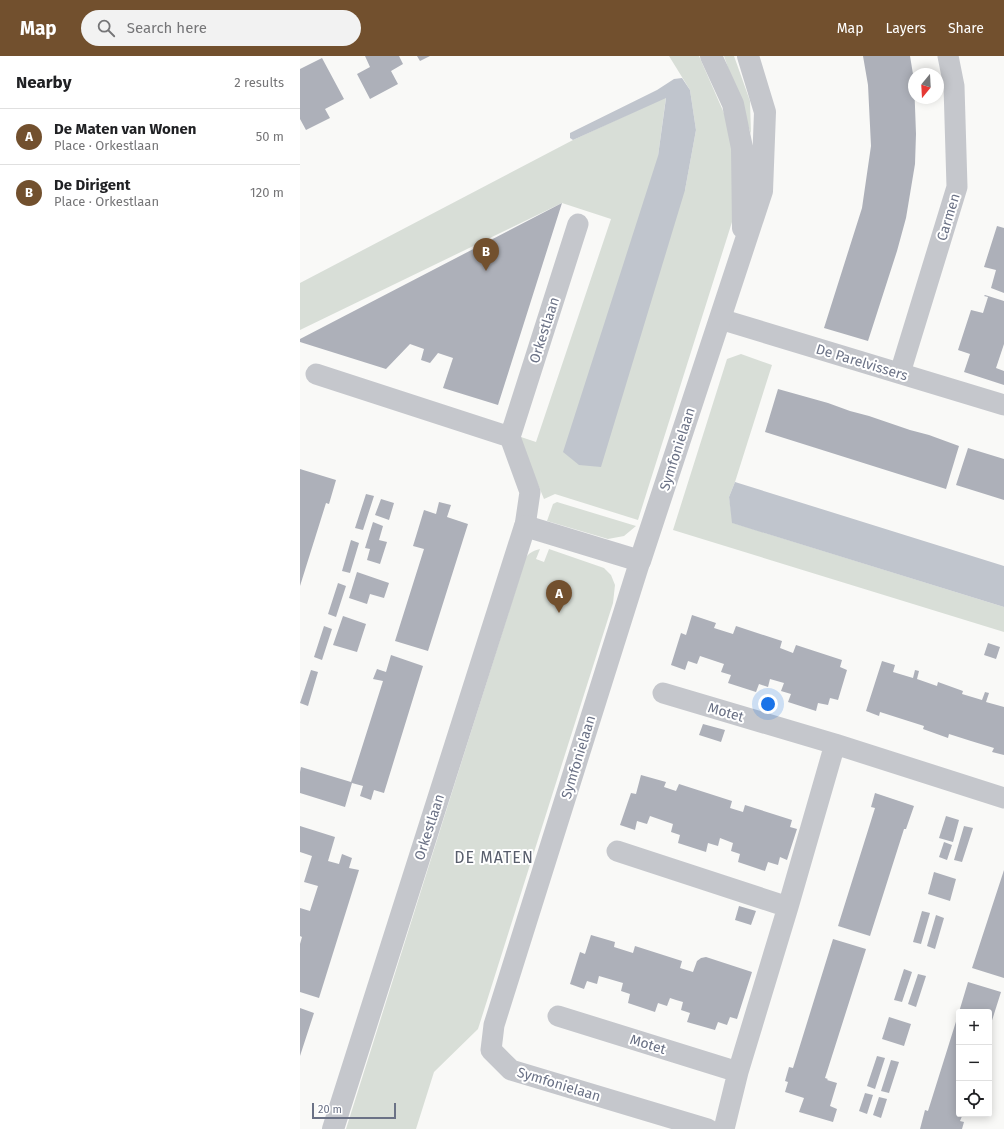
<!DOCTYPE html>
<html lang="en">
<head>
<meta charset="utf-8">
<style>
	body { margin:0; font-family:"Fira Sans",sans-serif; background:#f2f2f2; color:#202124 }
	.controls { position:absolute; right:12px; bottom:12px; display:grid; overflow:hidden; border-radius:4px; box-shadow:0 2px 10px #0003 }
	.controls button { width:36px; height:36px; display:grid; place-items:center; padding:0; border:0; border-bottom:1px solid #e0e0e0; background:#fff; color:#202124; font:20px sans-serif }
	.compass { position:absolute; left:608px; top:12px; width:36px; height:36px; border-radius:50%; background:#fff; box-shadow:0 2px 10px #0003; rotate:198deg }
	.scale { position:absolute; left:12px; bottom:10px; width:84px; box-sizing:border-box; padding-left:4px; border:2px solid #6b7286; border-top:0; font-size:11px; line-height:14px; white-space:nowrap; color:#6b7286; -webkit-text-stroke:3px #fff; paint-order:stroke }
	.you { position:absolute; left:468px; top:648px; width:14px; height:14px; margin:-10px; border:3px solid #fff; border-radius:50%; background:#1a73e8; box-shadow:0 0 0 6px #1a73e833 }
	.badge { display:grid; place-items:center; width:26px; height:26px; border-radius:50%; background:#72502e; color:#fff; font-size:13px; font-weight:700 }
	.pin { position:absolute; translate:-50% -33px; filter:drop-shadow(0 1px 2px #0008) }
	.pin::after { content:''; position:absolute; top:21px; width:14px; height:12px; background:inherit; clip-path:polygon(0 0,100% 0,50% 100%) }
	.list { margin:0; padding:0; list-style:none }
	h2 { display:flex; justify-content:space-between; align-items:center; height:52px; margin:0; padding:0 16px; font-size:17px }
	h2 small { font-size:13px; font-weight:400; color:#757577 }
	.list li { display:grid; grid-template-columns:26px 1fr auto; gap:12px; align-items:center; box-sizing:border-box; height:56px; padding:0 16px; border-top:1px solid #e0e0e0 }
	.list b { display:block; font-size:15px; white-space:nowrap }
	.list p { margin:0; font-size:13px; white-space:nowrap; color:#757577 }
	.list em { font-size:13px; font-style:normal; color:#757577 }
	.icon { flex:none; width:22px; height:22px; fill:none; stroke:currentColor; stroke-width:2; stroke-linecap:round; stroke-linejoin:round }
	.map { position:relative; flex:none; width:704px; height:1073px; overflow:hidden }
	header { display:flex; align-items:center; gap:24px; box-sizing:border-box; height:56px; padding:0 20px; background:#72502e; color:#fff }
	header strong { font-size:19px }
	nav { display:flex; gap:22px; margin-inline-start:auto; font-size:14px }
	.search { width:280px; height:36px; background:#f2f2f2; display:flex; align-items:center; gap:10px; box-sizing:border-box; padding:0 14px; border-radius:22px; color:#757577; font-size:15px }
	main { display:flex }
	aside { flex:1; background:#fff }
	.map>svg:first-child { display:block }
</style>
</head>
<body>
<header>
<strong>Map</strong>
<div class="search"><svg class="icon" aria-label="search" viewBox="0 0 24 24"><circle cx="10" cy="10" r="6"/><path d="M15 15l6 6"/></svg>Search here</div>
<nav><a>Map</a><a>Layers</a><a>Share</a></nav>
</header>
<main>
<aside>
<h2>Nearby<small>2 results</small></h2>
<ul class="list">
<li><span class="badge">A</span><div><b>De Maten van Wonen</b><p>Place · Orkestlaan</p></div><em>50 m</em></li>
<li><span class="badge">B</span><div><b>De Dirigent</b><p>Place · Orkestlaan</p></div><em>120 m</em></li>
</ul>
</aside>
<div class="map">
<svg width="704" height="1073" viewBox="0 0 704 1073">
	<rect width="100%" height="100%" fill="#f9f9f7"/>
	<path fill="#d8ded7" d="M 369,0 L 399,0 L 427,64 L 435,106 L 432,166 L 338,464 L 255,438 L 244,443 L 218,380 L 236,386 L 311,163 L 262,147 L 0,274 L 0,227 L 273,84 L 366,41 L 358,100 L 385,134 L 396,74 L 390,34 Z
		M 424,0 L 434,0 L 450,45 L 451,78 Z
		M 441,298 L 472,309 L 435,426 L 429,441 L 433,467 L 704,551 L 704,576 L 373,474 L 427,303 Z
		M 257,446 L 336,470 L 324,480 L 308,483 L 247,465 L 253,448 Z
		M 240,493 L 236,503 L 244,506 L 249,493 L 304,512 L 311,519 L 315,529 L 313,547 L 178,973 L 134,1016 L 116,1073 L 46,1073 L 221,517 C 224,503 225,497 240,493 Z"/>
	<path fill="#c0c5cd" d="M 382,22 L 390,34 L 396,74 L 385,134 L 301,411 L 279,409 L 263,396 L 358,100 L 366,42 L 273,84 L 270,82 L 270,77 L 357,34 L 374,23 Z
		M 435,426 L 704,510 L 704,551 L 432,467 L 429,441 Z"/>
	<path fill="#adb0b9" d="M 65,0 L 99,0 L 103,8 L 91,15 L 98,28 L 70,43 L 57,18 L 70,11 Z
		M 117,0 L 130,0 L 120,5 Z
		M 563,0 L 610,0 L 614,24 L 616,78 L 615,108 L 606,162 L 597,195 L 568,285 L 524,272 L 562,152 L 571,90 L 568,29 Z
		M 22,2 L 44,43 L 25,53 L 30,62 L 6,74 L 0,63 L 0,13 Z
		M 262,147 L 198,349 L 143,332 L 153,302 L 138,297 L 130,307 L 121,304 L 124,293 L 110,288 L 86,313 L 0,286 L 0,283 Z
		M 697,170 L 704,172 L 704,237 L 691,232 L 696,214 L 684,211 Z
		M 685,239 L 704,245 L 704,288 L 696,312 L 704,315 L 704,329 L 664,316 L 670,298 L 658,294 L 671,254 L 683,257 L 688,241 L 684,240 Z
		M 478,333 L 528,347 L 550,355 L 569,360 L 610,374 L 629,379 L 659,390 L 646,433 L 465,376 Z
		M 668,392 L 704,403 L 704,444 L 656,429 Z
		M 0,413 L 36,424 L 29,448 L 26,447 L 0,530 Z
		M 66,438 L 74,440 L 63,474 L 55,472 Z
		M 81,443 L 94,447 L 89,464 L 75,459 Z
		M 139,446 L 151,449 L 147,461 L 168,468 L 128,595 L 95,585 L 124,493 L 113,490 L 124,454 L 136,458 Z
		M 73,466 L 83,470 L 79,484 L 87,486 L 80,508 L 67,504 L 70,493 L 65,492 Z
		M 51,484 L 59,487 L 50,517 L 42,515 Z
		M 57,516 L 89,527 L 84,542 L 70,538 L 67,548 L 49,542 Z
		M 38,527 L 46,530 L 36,561 L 28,558 Z
		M 392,559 L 416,567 L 414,572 L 433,578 L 436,570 L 482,585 L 480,592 L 493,597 L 496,589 L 542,604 L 540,611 L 547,614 L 538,644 L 530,642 L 528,649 L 518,647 L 516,655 L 488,646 L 491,638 L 481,635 L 484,627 L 470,623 L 468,631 L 459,628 L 456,636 L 428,627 L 431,619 L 421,616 L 424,608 L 400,600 L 397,608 L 388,605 L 385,614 L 371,609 L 381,577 L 386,579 Z
		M 43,560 L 66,568 L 57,596 L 33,589 Z
		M 24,570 L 32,573 L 22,604 L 14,601 Z
		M 688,587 L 700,591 L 696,603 L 684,599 Z
		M 91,599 L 123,610 L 84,737 L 74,734 L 71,744 L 60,740 L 63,730 L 52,727 L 45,751 L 0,737 L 0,716 L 1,711 L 51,726 L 83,625 L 73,623 L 77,613 L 86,616 Z
		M 582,605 L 595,609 L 593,616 L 613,622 L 615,614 L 619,615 L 617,623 L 637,630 L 638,626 L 663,635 L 662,638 L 682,644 L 685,636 L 689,637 L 686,646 L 704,651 L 704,699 L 692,696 L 694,692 L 671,685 L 649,678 L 648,682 L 623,673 L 624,670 L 580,656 L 579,660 L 566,655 Z
		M 11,614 L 18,616 L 8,650 L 0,647 Z
		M 403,668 L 425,674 L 421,686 L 399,679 Z
		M 341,719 L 366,726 L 364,731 L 376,735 L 379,728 L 432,745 L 430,752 L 443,756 L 445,749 L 492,764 L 490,771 L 497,773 L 487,804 L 480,801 L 478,809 L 468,806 L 465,815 L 438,806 L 440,798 L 431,795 L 433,787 L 420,782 L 418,790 L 408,787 L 406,796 L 378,787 L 380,779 L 371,776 L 373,768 L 350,760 L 347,768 L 337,765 L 335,774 L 320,769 L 331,737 L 336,738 Z
		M 575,737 L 614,750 L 606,773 L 604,773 L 570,880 L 538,870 L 575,752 L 571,751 Z
		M 646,760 L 659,764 L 653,786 L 639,782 Z
		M 0,770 L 35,781 L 28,805 L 39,808 L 42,798 L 52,802 L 49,812 L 59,814 L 19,942 L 0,936 L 0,888 L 2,881 L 0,880 L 0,852 L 10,855 L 18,830 L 4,826 L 12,800 L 0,796 Z
		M 664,770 L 673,772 L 662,806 L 654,804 Z
		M 644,786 L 652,789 L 647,804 L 639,801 Z
		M 704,814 L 704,922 L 672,912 Z
		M 634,816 L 656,823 L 650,845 L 628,838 Z
		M 439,850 L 456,855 L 451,869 L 435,864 Z
		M 622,855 L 630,857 L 621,888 L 613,886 Z
		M 636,859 L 644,862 L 635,893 L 627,890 Z
		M 291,879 L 315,886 L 314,891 L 333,897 L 335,890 L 382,905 L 380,912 L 393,916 L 397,905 L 401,902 L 406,901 L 452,916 L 437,963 L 430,961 L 427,969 L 418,966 L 415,974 L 387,966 L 390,957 L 381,954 L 383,946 L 376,944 L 370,942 L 367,950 L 358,947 L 355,956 L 328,947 L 330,938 L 321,935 L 323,927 L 299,920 L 297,928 L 287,925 L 284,933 L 270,928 L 280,896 L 285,898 Z
		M 533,883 L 566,893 L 525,1022 L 528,1023 L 527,1024 L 537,1027 L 530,1050 L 537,1053 L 533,1066 L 499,1056 L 504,1042 L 485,1036 L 488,1026 L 485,1025 L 489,1011 L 493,1012 Z
		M 604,913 L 612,916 L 602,946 L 594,944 Z
		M 618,918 L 626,920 L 616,951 L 608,948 Z
		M 668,926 L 701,936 L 689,974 L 689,956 L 659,956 Z
		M 0,952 L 14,957 L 0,1000 Z
		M 659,956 L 659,1058 L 663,1058 L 660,1065 L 664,1066 L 662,1073 L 620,1073 L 625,1054 L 628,1055 Z
		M 589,961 L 611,968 L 604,990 L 582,983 Z
		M 577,1000 L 585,1002 L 575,1033 L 567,1030 Z
		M 591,1004 L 599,1006 L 589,1037 L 581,1035 Z
		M 565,1037 L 573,1039 L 567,1058 L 559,1055 Z
		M 579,1041 L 587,1043 L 581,1062 L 573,1059 Z"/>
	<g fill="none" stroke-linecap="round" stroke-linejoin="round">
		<path stroke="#c5c7cc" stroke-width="21" d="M 420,263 L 704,349
			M 600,317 L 657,131 L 654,30 L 648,0
			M 16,318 L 210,381
			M 225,470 L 230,436 L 210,381 L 278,168
			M 340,505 L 194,969 L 191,994 L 211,1014 L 408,1073
			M 363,637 L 535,688
			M 317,795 L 488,851
			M 258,960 L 438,1016
			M 424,1073 L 438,1016 L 488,851 L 535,688 L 704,742"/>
		<path stroke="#c5c7cc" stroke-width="22" d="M 411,0 L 433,48 L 442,92 L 443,172
			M 33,1073 L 225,470 L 340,505 L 462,135 L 465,56 L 448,0"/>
	</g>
	<g text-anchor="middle" stroke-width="4" stroke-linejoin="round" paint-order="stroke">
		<g font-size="14" fill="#6b7286" stroke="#fff">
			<text transform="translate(648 161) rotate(-73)" y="5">Carmen</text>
			<text transform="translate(244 274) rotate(-72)" y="5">Orkestlaan</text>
			<text transform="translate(562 306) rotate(17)" y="5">De Parelvissers</text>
			<text transform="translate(377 393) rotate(-72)" y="5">Symfonielaan</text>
			<text transform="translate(426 656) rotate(16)" y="5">Motet</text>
			<text transform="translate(278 701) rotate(-73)" y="5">Symfonielaan</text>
			<text transform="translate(129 771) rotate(-72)" y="5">Orkestlaan</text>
			<text transform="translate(348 988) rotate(17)" y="5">Motet</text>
			<text transform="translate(259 1028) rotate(17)" y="5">Symfonielaan</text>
		</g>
		<g font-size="16" letter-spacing="1" fill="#585e6c" stroke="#fff">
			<text x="194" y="807">DE MATEN</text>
		</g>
	</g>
</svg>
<div class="controls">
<button>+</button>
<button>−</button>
<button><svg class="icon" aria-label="locate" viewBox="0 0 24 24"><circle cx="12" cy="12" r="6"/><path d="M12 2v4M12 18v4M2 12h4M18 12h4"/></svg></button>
</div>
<svg class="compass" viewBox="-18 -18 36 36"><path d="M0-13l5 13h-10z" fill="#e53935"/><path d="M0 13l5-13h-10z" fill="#757577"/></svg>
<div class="scale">20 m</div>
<div class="you"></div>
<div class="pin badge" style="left:259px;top:557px">A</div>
<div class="pin badge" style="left:186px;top:215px">B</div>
</div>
</main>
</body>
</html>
